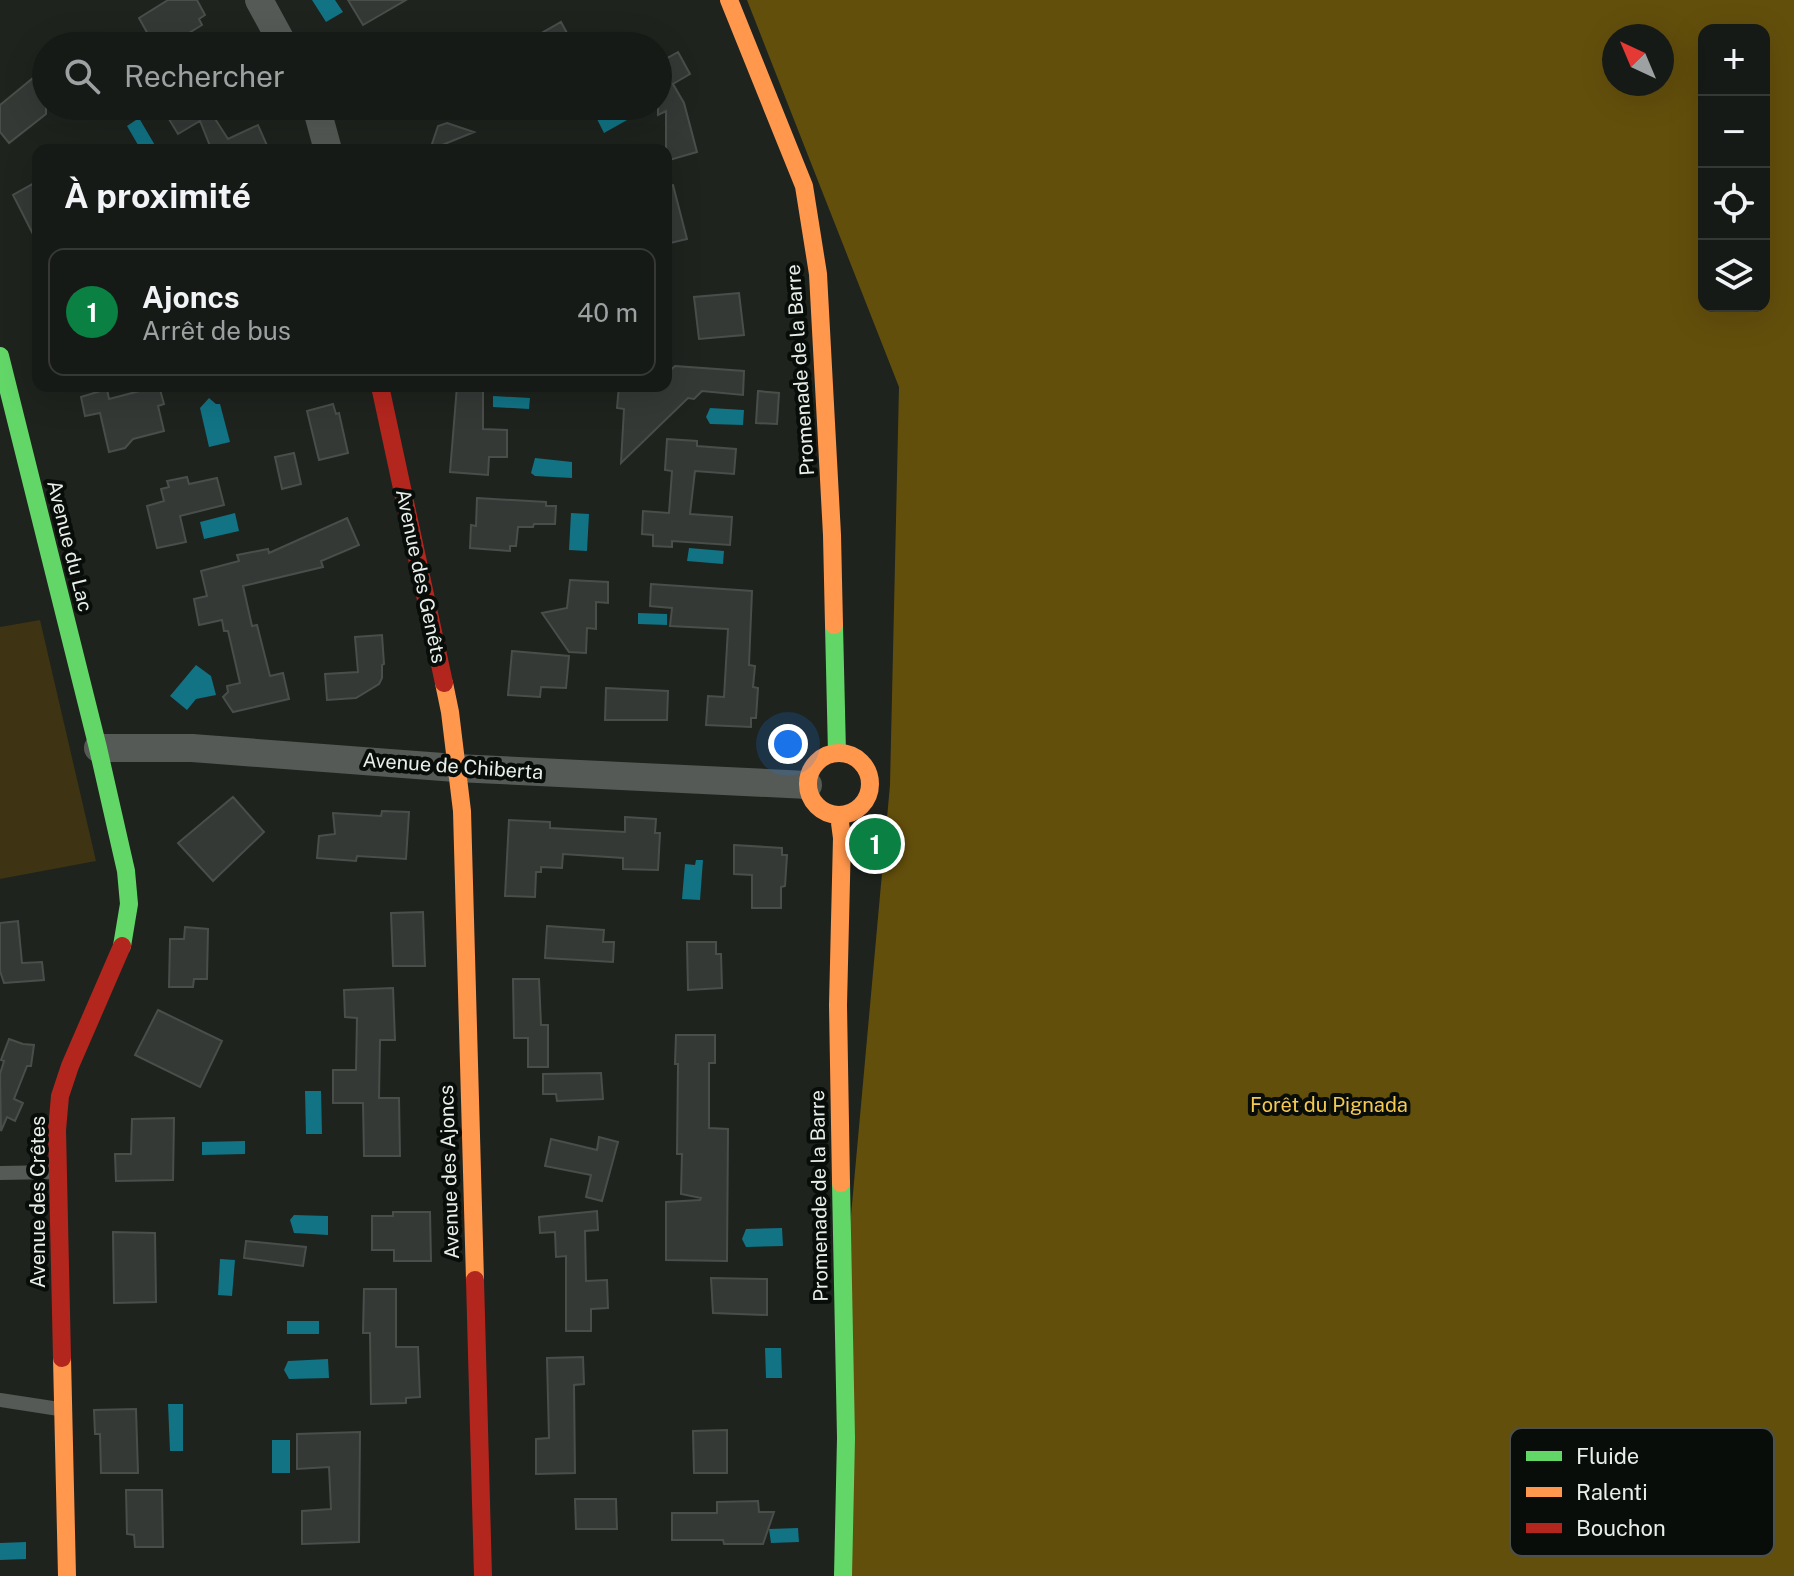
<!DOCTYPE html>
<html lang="fr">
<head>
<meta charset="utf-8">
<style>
	body { margin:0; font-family:"Public Sans",sans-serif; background:#232723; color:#f1f3f6 }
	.controls { position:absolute; right:24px; top:24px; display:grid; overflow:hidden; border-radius:16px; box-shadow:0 8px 32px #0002 }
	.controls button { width:72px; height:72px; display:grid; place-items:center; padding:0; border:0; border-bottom:2px solid #353835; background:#161a16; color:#f1f3f6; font:40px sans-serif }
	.compass { position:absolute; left:1602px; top:24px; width:72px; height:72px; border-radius:50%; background:#161a16; box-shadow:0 8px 32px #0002; rotate:316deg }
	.you { position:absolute; left:788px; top:744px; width:28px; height:28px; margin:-20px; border:6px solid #fff; border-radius:50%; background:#1a73e8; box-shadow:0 0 0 12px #1a73e833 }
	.badge { display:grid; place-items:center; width:52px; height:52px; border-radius:50%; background:#0b8043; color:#fff; font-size:26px; font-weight:700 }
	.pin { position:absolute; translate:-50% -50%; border:4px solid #fff; box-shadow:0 2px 8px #0006 }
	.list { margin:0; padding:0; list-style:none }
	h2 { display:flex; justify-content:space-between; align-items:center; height:104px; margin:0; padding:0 32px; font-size:34px }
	h2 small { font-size:26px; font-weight:400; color:#9ea1a1 }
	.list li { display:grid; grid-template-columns:52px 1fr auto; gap:24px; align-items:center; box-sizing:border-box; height:128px; margin:0 16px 16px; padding:0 16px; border:2px solid #353835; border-radius:16px }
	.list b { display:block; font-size:30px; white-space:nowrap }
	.list p { margin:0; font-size:26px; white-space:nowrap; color:#9ea1a1 }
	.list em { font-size:26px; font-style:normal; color:#9ea1a1 }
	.icon { flex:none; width:44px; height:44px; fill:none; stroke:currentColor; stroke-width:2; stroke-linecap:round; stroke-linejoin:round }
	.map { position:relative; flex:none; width:1794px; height:1576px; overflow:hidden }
	.search { position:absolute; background:#161a16; box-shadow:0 8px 32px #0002; left:32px; top:32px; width:640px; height:88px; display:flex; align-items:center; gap:20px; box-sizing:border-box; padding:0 28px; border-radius:44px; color:#9ea1a1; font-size:30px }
	.panel { position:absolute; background:#161a16; box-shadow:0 8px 32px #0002; left:32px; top:144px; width:640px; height:248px; border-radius:16px }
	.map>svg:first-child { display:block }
</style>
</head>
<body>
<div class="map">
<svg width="1794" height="1576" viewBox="0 0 1794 1576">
	<rect width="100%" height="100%" fill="#1e231e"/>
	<path fill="#3e3313" d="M 40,620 L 96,861 L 0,879 L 0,627 Z"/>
	<path fill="#634f0c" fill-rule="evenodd" d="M 747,0 L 1794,0 L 1794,1576 L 841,1576 L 839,1348 L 890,785 L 899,387 ZM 1704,30 L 1764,30 L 1764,306 L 1704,306 ZM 1614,36 L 1662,36 L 1662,84 L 1614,84 Z"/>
	<path fill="#117384" d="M 312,0 L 335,0 L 343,12 L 326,22 Z
		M 616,106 L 631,106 L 636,115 L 604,133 L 596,117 Z
		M 139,118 L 156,147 L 141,150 L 127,126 Z
		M 493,396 L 530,398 L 529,409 L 493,407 Z
		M 209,398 L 216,404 L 220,404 L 230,442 L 209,447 L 200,408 Z
		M 710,408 L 744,410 L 743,425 L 710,424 L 706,417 Z
		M 535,458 L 572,462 L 572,478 L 535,476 L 531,473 Z
		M 235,513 L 239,531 L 204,539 L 200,522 Z
		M 571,513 L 589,514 L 587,551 L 569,550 Z
		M 689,548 L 724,551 L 723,564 L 687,561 Z
		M 638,613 L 667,614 L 667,625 L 638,624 Z
		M 196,665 L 211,676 L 216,695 L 196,699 L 187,710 L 170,696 Z
		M 696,860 L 703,860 L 700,900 L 682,899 L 685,864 L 695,865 Z
		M 305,1091 L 321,1091 L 322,1134 L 306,1134 Z
		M 245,1141 L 245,1154 L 202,1155 L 202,1142 Z
		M 294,1215 L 328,1216 L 328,1235 L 294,1233 L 290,1220 Z
		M 782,1228 L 783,1246 L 746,1247 L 742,1239 L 746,1229 Z
		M 220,1259 L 235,1260 L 232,1296 L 218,1295 Z
		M 287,1321 L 319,1321 L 319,1334 L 287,1334 Z
		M 765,1348 L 781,1348 L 782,1378 L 766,1378 Z
		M 328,1359 L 329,1378 L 289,1379 L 284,1370 L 288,1361 Z
		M 168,1404 L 183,1404 L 183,1451 L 170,1451 Z
		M 272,1440 L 290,1440 L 290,1473 L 272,1473 Z
		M 798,1528 L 799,1542 L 771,1543 L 769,1529 Z
		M 26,1542 L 26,1559 L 0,1560 L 0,1543 Z"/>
	<path fill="#343936" stroke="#494e4b" stroke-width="2" d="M 168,0 L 197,0 L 205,15 L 199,19 L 202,25 L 184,36 L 182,33 L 154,45 L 139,18 Z
		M 348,0 L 406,0 L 363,25 Z
		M 561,22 L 574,46 L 519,46 Z
		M 678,52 L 690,74 L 673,84 L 684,103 L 697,152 L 666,161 L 666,111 L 658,115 L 658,58 L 660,62 Z
		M 33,78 L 46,94 L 46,114 L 9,143 L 0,132 L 0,105 Z
		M 161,106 L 225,106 L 212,114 L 228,139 L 258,125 L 269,150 L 202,150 L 210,146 L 200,121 L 178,134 Z
		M 447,123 L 474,132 L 430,150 L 438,126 Z
		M 38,181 L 38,244 L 13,195 Z
		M 673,185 L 687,239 L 666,244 L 666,186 Z
		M 739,293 L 744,335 L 699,339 L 694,297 Z
		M 675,366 L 744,371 L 743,395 L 702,391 L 694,399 L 688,398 L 621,463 L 624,409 L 617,408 L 619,386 L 666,386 L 666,374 Z
		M 159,386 L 164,404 L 158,406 L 164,431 L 133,439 L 125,448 L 109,452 L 100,413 L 85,416 L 81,397 L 107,389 L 109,399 Z
		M 457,386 L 483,386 L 483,429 L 507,430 L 507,457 L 489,457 L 488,475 L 450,472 Z
		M 758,391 L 779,393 L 777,424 L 756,423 Z
		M 333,404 L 336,414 L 339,413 L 348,453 L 319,460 L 307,411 Z
		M 667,439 L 697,441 L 697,446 L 736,449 L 734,474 L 695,471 L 690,514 L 732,517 L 730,545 L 672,541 L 672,547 L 653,546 L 653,535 L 642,534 L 643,511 L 669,513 L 672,471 L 665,470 Z
		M 294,453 L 301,484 L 282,489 L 275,457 Z
		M 187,477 L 189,484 L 217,478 L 224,505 L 180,516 L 186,542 L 157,548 L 147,506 L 164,501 L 161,489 L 169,487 L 167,481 Z
		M 477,498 L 546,502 L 546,506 L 556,506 L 555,524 L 534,524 L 533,527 L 518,527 L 516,546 L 510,546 L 510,551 L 470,548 L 471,525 L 476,526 Z
		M 347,518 L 359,545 L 321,561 L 323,567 L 243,586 L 252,626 L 257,625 L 270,676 L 283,673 L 289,699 L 233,712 L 223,697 L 228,692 L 227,686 L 240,683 L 228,631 L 224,631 L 222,620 L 199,625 L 194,599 L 207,596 L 201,571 L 239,561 L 237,555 L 268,549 L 269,553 Z
		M 570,580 L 608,582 L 608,603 L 596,602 L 596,629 L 587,628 L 586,653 L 569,652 L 542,613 L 567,608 Z
		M 651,584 L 752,591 L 749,665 L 755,666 L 753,687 L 758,688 L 756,718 L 751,718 L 751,727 L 706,725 L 708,696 L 724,697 L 728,629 L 670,626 L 672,608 L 650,606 Z
		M 382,635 L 384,664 L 382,665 L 382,678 L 379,684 L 356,698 L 327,700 L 325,674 L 358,672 L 355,637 Z
		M 512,651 L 569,656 L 566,688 L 541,687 L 540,697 L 508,695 Z
		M 606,688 L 668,691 L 667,720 L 605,720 Z
		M 233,797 L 264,832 L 213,881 L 178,843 Z
		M 382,811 L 409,812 L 406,859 L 357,856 L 356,861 L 317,858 L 319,836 L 335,834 L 333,813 L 381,816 Z
		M 625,817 L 656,819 L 655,833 L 660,833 L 658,870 L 623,869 L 623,858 L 563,854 L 562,868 L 541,867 L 541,872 L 536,872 L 535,897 L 505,896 L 509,820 L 550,822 L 550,828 L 625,832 Z
		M 734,845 L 782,848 L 782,855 L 787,855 L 785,886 L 781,887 L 781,908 L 752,908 L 752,875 L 734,874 Z
		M 423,912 L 425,966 L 393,966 L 391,913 Z
		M 18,921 L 22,963 L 42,962 L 44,980 L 4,983 L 0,971 L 0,923 Z
		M 547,926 L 604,930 L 603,942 L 614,942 L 613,962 L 545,958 Z
		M 185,927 L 208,929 L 207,979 L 194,979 L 193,987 L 169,987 L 170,939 L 184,939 Z
		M 687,942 L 716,942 L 716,954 L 721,954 L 722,988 L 688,990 Z
		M 513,979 L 539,979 L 541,1025 L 548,1025 L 548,1067 L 528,1067 L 528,1038 L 514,1038 Z
		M 393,988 L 395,1040 L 380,1040 L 379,1098 L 399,1098 L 400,1156 L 364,1156 L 363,1103 L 333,1103 L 333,1070 L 356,1070 L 357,1018 L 345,1017 L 344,990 Z
		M 158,1010 L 222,1041 L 200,1087 L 135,1055 Z
		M 676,1035 L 715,1035 L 715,1063 L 709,1063 L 709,1128 L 728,1129 L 727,1261 L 666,1260 L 666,1202 L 700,1200 L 701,1198 L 681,1194 L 682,1154 L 677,1154 L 678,1064 L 675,1064 Z
		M 9,1039 L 23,1044 L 34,1045 L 31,1066 L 27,1066 L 14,1099 L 23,1103 L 15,1121 L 7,1117 L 1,1131 L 0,1074 L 4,1061 L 1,1060 Z
		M 601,1073 L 603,1099 L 557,1101 L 556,1094 L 543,1094 L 543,1074 Z
		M 174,1118 L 173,1180 L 116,1181 L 115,1154 L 131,1154 L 132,1119 Z
		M 599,1137 L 618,1142 L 602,1201 L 586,1197 L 591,1175 L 545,1166 L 551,1139 L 597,1150 Z
		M 597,1211 L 598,1230 L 585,1231 L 586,1281 L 607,1280 L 608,1308 L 591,1309 L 591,1331 L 566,1331 L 566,1256 L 556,1257 L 555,1232 L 540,1233 L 539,1217 Z
		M 393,1212 L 430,1212 L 431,1261 L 394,1261 L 394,1250 L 372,1250 L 372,1216 L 393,1216 Z
		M 113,1232 L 155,1233 L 156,1302 L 114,1303 Z
		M 246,1241 L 306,1247 L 303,1266 L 244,1258 Z
		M 711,1278 L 767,1279 L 767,1315 L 713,1313 Z
		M 364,1289 L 396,1289 L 396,1347 L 418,1347 L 420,1397 L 406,1398 L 406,1403 L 371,1404 L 370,1333 L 363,1333 Z
		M 583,1357 L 584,1384 L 574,1385 L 575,1473 L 536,1474 L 536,1439 L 549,1438 L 547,1358 Z
		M 136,1409 L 138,1473 L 101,1473 L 100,1434 L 95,1434 L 94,1410 Z
		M 727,1430 L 727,1473 L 694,1473 L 693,1431 Z
		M 360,1432 L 359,1542 L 302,1544 L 302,1511 L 331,1509 L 329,1467 L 297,1469 L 297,1434 Z
		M 126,1490 L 162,1490 L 163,1547 L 135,1547 L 134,1535 L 127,1534 Z
		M 575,1499 L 616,1499 L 617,1529 L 576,1529 Z
		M 758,1501 L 759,1512 L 774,1512 L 763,1544 L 724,1544 L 723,1540 L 672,1540 L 672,1513 L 717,1513 L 717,1502 Z"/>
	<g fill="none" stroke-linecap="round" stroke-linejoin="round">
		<path stroke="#555a56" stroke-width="14" d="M 0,1173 L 56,1172
			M 0,1400 L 59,1409"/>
		<path stroke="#555a56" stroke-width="28" d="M 259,0 L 284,46
			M 316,106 L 328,150
			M 98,748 L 192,748 L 456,768 L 808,785"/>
		<path stroke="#63d668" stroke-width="18" d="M 0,356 L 98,748 L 126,871 L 129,904 L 122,946
			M 834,625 L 837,753
			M 841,1183 L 846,1438 L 843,1576"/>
		<path stroke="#ff974d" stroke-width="18" d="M 729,0 L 804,186 L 818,274 L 832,535 L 834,625
			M 444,683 L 450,712 L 462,811 L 475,1280
			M808 784a31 31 0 1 1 62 0a31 31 0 1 1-62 0Z
			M 839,815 L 842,838 L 838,1005 L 841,1183
			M 62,1358 L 67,1576"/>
		<path stroke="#b3261e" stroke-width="18" d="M 380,386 L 444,683
			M 475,1280 L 483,1576
			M 62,1358 L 57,1130 L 60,1096 L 70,1066 L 122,946"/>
	</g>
	<g text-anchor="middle" stroke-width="8" stroke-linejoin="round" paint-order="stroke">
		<g font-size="20" fill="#e8efea" stroke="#090d0a">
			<text transform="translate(800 370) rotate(-94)" y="7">Promenade de la Barre</text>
			<text transform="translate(70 546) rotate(76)" y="7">Avenue du Lac</text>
			<text transform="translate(421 576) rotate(78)" y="7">Avenue des Genêts</text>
			<text transform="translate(453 766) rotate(4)" y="7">Avenue de Chiberta</text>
			<text transform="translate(449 1172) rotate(-92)" y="7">Avenue des Ajoncs</text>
			<text transform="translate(819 1196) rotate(-91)" y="7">Promenade de la Barre</text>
			<text transform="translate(38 1202) rotate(-90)" y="7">Avenue des Crêtes</text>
		</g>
		<g font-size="20" fill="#f5c950" stroke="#090d0a">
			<text x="1329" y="1112">Forêt du Pignada</text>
		</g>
	</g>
	<rect x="1510" y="1428" width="264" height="128" rx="12" fill="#090d0a" stroke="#4c514d" stroke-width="2"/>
	<rect x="1526" y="1451" width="36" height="10" fill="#63d668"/>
	<rect x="1526" y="1487" width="36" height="10" fill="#ff974d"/>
	<rect x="1526" y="1523" width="36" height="10" fill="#b3261e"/>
	<g font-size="22" fill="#e8efea">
		<text x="1576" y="1464">Fluide</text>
		<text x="1576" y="1500">Ralenti</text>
		<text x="1576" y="1536">Bouchon</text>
	</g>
</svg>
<div class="controls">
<button>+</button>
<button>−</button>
<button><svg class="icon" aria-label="locate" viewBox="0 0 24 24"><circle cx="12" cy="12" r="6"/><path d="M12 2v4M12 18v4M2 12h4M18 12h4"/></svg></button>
<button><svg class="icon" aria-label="layers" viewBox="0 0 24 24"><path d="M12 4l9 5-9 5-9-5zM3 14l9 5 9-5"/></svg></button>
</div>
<svg class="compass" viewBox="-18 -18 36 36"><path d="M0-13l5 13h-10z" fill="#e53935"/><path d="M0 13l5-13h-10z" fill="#9ea1a1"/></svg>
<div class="you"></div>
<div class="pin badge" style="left:875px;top:844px">1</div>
<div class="search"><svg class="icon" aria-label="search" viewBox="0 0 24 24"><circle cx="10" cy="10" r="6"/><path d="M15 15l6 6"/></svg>Rechercher</div>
<section class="panel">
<h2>À proximité<small></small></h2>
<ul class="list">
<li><span class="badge">1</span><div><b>Ajoncs</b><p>Arrêt de bus</p></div><em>40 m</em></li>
</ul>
</section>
</div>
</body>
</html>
